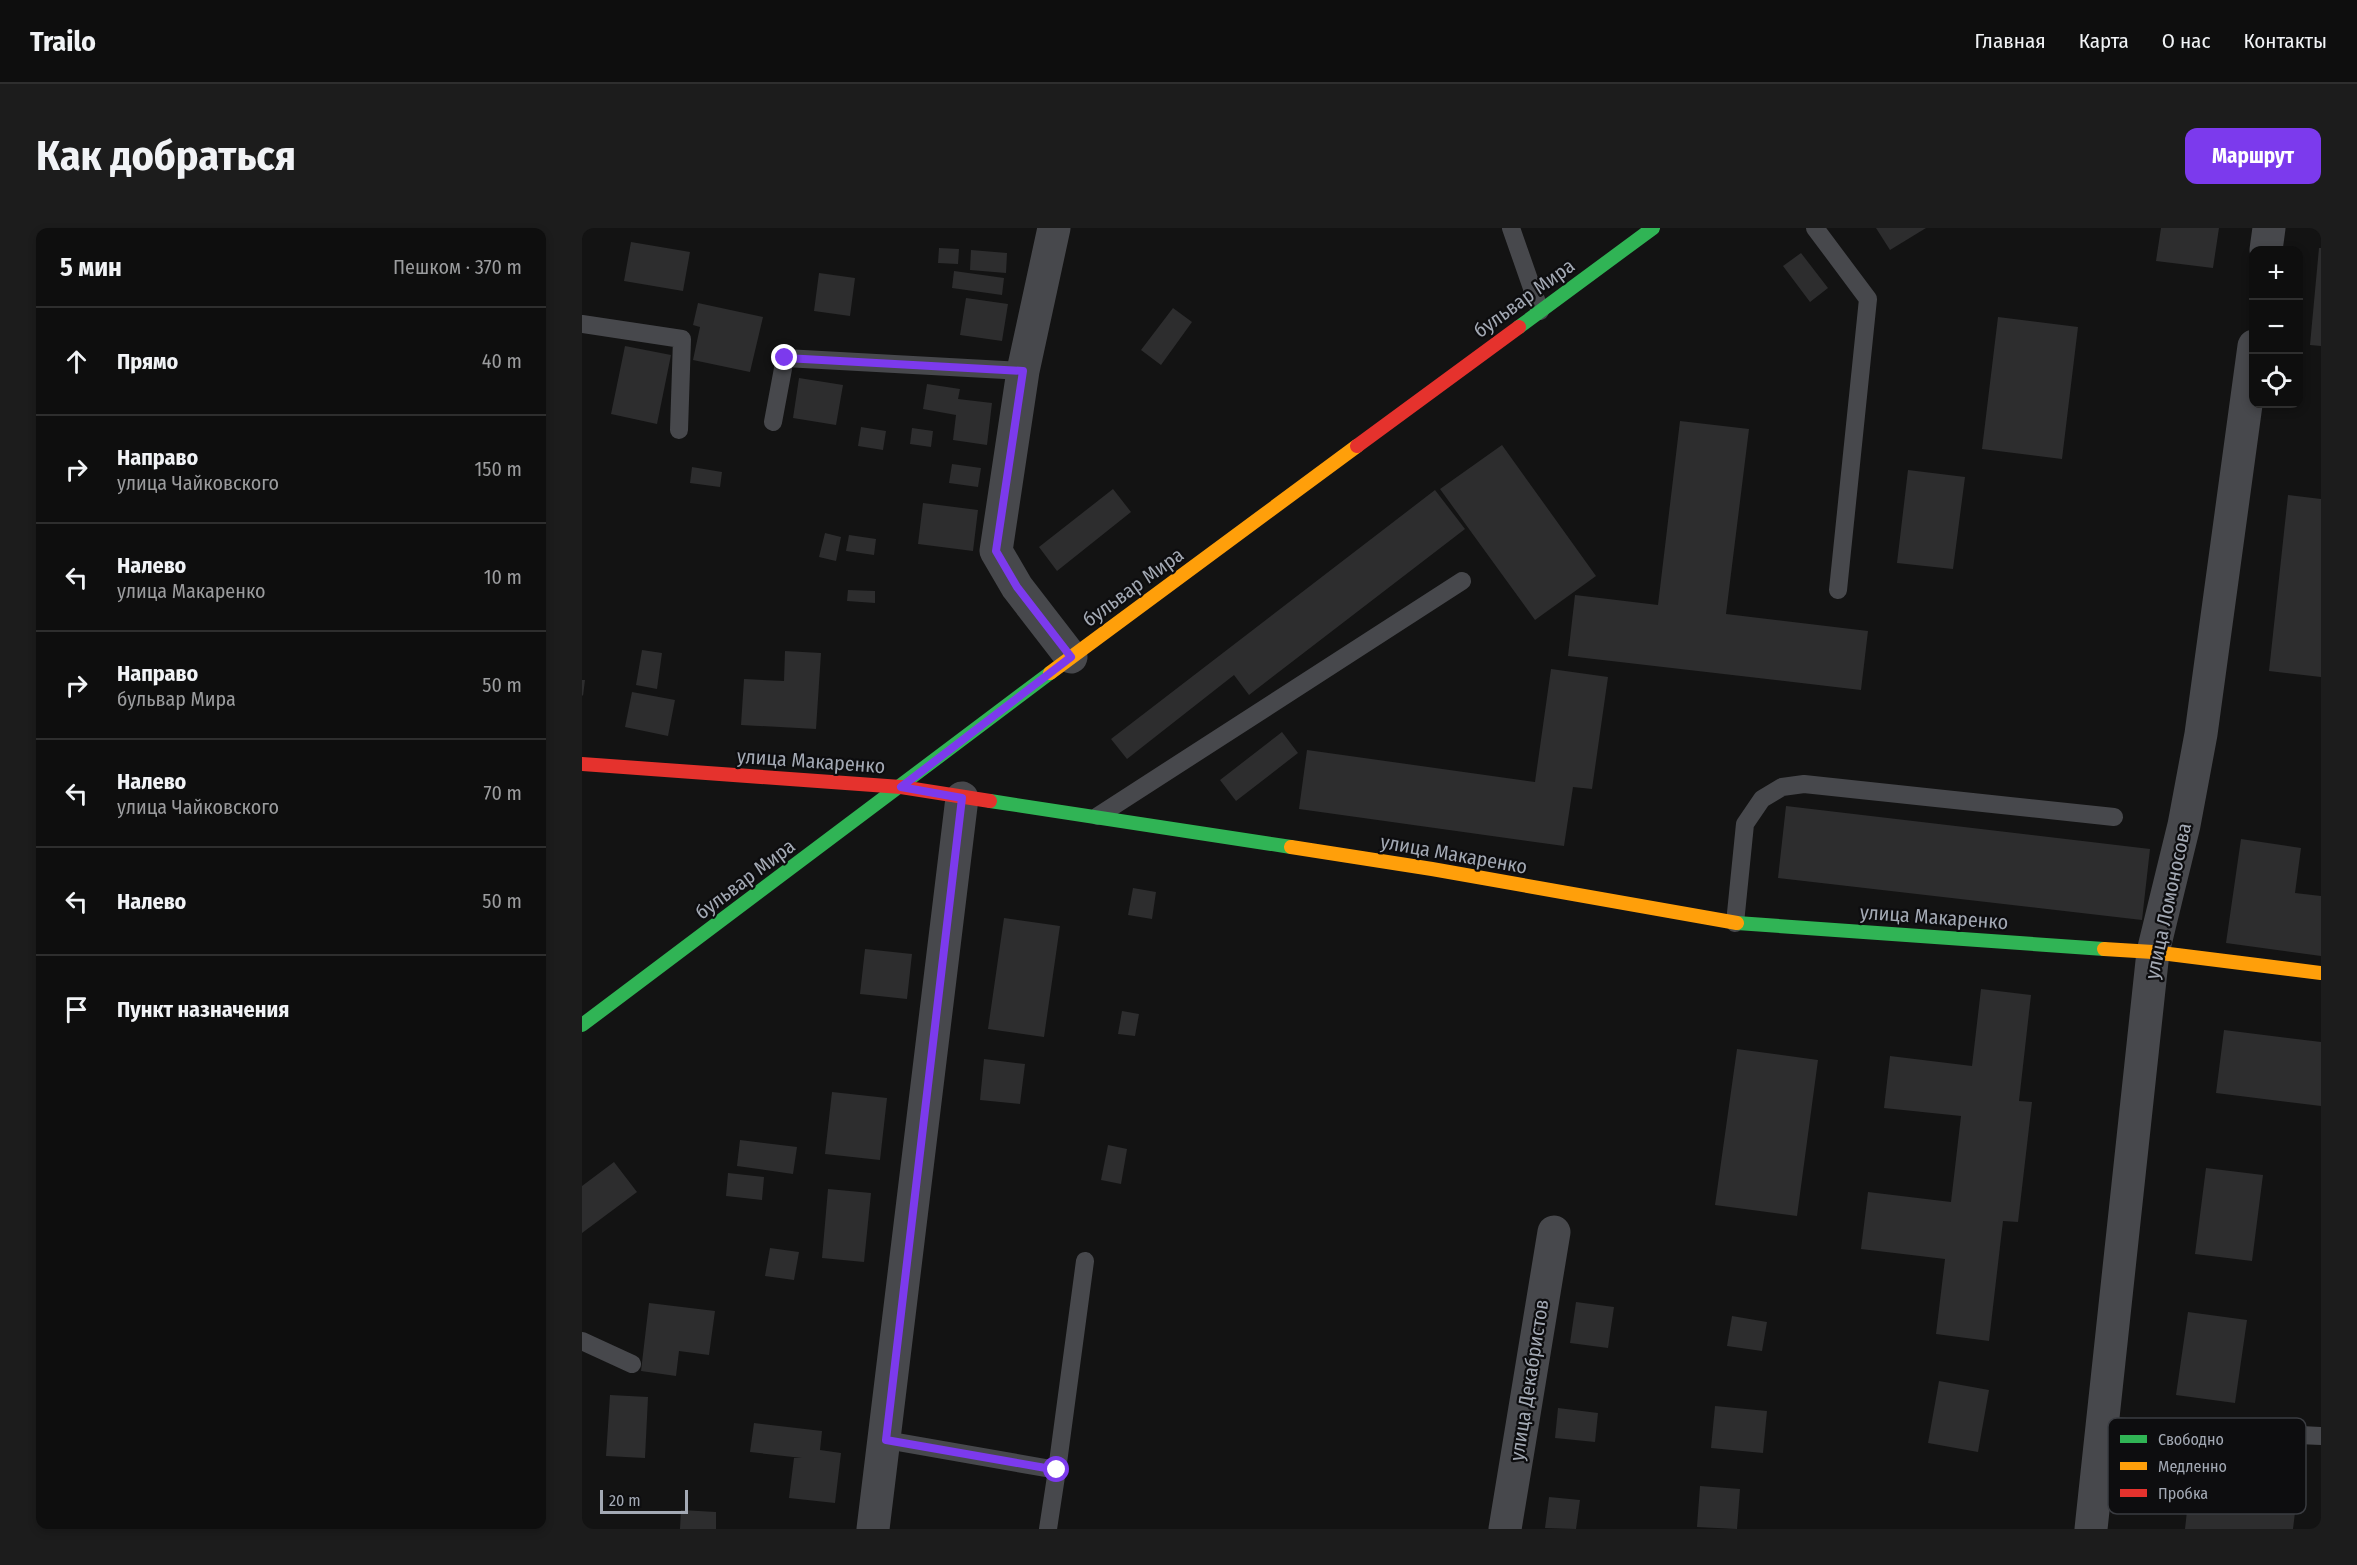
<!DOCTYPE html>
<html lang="ru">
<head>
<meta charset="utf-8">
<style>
	body { margin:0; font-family:"Fira Sans Condensed",sans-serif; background:#1c1c1c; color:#f1f3f6 }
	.controls { position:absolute; right:18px; top:18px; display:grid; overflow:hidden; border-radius:12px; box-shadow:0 3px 9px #0003 }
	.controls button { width:54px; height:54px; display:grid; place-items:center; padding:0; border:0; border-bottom:2px solid #2e2e2e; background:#0e0e0e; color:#f1f3f6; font:30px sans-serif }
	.scale { position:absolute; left:18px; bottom:15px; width:88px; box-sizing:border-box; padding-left:6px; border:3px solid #a3a9b4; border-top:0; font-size:16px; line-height:21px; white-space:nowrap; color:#a3a9b4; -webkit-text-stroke:4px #0d0d0f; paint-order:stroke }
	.stop { position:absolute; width:18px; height:18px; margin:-14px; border:4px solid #7c3aed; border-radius:50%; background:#fff }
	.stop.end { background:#7c3aed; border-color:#fff; box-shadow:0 2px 6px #0008 }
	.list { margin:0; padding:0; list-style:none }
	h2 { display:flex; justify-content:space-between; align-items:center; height:78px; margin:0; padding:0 24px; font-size:26px }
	h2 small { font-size:20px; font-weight:400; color:#9b9c9e }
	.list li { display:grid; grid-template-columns:39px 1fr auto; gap:18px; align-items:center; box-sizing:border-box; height:108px; padding:0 24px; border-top:2px solid #2e2e2e }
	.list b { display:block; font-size:22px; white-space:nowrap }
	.list p { margin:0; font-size:20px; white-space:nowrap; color:#9b9c9e }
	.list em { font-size:20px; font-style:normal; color:#9b9c9e }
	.icon { flex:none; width:33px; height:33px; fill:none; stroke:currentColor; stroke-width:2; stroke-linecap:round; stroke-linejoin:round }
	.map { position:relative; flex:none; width:1739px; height:1301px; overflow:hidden; border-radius:12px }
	header { display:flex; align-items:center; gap:36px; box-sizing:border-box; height:84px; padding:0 30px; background:#0e0e0e; border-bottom:2px solid #2e2e2e }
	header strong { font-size:28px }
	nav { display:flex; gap:33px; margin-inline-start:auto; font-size:21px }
	.intro { display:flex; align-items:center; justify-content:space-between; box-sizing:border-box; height:144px; padding:0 36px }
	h1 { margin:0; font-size:42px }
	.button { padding:15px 27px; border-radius:12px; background:#7c3aed; color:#fff; font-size:21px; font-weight:700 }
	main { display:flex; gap:36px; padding:0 36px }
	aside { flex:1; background:#0e0e0e; border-radius:12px; box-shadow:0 3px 9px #0003 }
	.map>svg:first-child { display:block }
</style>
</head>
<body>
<header>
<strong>Trailo</strong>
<nav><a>Главная</a><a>Карта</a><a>О нас</a><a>Контакты</a></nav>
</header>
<div class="intro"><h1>Как добраться</h1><a class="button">Маршрут</a></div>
<main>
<aside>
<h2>5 мин<small>Пешком · 370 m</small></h2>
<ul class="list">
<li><svg class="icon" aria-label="ahead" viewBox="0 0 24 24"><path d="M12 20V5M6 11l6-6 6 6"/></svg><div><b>Прямо</b></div><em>40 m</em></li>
<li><svg class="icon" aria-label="right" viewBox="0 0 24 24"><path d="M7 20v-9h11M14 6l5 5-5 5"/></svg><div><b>Направо</b><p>улица Чайковского</p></div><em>150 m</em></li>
<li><svg class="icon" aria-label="left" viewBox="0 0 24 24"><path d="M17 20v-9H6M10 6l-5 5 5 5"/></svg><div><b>Налево</b><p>улица Макаренко</p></div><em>10 m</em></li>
<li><svg class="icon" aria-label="right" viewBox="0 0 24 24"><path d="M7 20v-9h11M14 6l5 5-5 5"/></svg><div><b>Направо</b><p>бульвар Мира</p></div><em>50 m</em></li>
<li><svg class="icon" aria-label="left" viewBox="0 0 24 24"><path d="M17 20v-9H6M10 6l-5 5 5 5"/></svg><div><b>Налево</b><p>улица Чайковского</p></div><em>70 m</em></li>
<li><svg class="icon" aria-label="left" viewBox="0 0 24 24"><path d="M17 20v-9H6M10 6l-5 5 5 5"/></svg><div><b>Налево</b></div><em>50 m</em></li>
<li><svg class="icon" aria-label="arrive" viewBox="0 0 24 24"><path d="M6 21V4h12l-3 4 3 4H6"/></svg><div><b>Пункт назначения</b></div></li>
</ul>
</aside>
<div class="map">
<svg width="1739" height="1301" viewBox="0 0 1739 1301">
	<rect width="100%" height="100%" fill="#131313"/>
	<path fill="#2d2d2e" d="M 1294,0 L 1344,0 L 1308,22 Z
		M 1579,0 L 1637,0 L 1631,40 L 1574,33 Z
		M 49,14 L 108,24 L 101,63 L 42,53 Z
		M 357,20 L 377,21 L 376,36 L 356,35 Z
		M 1737,20 L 1739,20 L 1739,118 L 1728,117 Z
		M 389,22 L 425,25 L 424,45 L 388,42 Z
		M 1219,25 L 1246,60 L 1228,74 L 1201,38 Z
		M 372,43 L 422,50 L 420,67 L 370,60 Z
		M 237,45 L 273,50 L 268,88 L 232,83 Z
		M 384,70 L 426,76 L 420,113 L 378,107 Z
		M 116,75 L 181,89 L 168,144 L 111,132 L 118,99 L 111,97 Z
		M 591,80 L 610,94 L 579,137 L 559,122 Z
		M 1416,89 L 1496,99 L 1480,231 L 1400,221 Z
		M 43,118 L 89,127 L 75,196 L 29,186 Z
		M 217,150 L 261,157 L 254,197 L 211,190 Z
		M 345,156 L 378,161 L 376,171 L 410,175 L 405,217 L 371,212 L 374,187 L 341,181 Z
		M 1098,193 L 1167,201 L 1144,386 L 1286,403 L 1279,462 L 986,428 L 993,367 L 1076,377 Z
		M 279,199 L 304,203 L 301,222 L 276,218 Z
		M 330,200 L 351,203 L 349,219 L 328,216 Z
		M 920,217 L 1014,348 L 953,392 L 858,261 Z
		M 370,236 L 399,240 L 396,259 L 367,255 Z
		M 110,239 L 140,244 L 138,259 L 108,255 Z
		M 1326,242 L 1383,249 L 1371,341 L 1315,335 Z
		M 531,261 L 549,284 L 475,343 L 457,319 Z
		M 853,262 L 883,301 L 667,467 L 652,447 L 545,531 L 529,511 Z
		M 1706,267 L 1739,271 L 1739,449 L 1687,443 Z
		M 341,275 L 396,282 L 391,323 L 336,316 Z
		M 243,305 L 259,309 L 254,333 L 237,329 Z
		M 267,307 L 294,311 L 292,327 L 264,323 Z
		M 266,362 L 293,363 L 293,375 L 265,373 Z
		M 60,422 L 80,425 L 75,461 L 54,457 Z
		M 203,423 L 239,425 L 234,501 L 159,497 L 162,451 L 202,453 Z
		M 969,441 L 1026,449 L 1010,561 L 991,559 L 982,618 L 717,581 L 725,522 L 953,554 Z
		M 0,452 L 3,452 L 1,468 L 0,467 Z
		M 50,464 L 93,472 L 86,508 L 43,499 Z
		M 700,504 L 716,525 L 654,573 L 638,552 Z
		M 1204,578 L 1568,621 L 1560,692 L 1196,650 Z
		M 1659,611 L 1719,620 L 1713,665 L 1739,668 L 1739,728 L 1644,715 Z
		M 551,660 L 574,664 L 570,691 L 546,687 Z
		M 422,690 L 478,698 L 462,809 L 406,801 Z
		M 283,721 L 330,726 L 325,771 L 278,766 Z
		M 1399,761 L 1449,767 L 1437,873 L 1450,874 L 1436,994 L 1421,993 L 1407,1113 L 1354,1106 L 1363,1031 L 1279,1021 L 1286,964 L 1369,974 L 1379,888 L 1302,880 L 1308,828 L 1390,838 Z
		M 540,783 L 557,786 L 553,808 L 536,806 Z
		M 1642,802 L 1739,814 L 1739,878 L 1634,865 Z
		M 1155,821 L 1236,832 L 1215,988 L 1133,977 Z
		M 402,831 L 443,836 L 438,876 L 398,872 Z
		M 250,864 L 305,870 L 298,932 L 243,926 Z
		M 158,912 L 215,919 L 211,946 L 155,938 Z
		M 526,917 L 545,921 L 539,956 L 519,952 Z
		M 32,934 L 55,964 L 0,1005 L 0,958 Z
		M 1624,940 L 1681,947 L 1670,1033 L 1613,1026 Z
		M 146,945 L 182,949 L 180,972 L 144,968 Z
		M 246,961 L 289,965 L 282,1034 L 240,1030 Z
		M 188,1020 L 217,1024 L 212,1052 L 183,1048 Z
		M 994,1074 L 1032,1079 L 1026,1120 L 988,1115 Z
		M 67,1075 L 133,1083 L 127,1127 L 97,1123 L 94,1148 L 59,1143 Z
		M 1606,1084 L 1665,1092 L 1653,1175 L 1594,1167 Z
		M 1150,1088 L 1185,1094 L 1180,1123 L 1145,1118 Z
		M 1357,1153 L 1407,1162 L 1396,1224 L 1346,1215 Z
		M 28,1167 L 66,1169 L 63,1230 L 24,1228 Z
		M 1133,1178 L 1185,1183 L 1181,1225 L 1129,1220 Z
		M 976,1180 L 1016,1185 L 1013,1214 L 973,1210 Z
		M 172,1195 L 240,1203 L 238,1222 L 259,1225 L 253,1275 L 207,1270 L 212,1230 L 220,1230 L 168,1224 Z
		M 1118,1258 L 1158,1261 L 1155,1301 L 1115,1299 Z
		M 1607,1265 L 1714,1276 L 1711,1301 L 1603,1301 Z
		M 967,1269 L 998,1272 L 994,1301 L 963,1300 Z
		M 99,1282 L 134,1284 L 134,1301 L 98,1301 Z"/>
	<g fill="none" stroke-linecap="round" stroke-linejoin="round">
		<path stroke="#47484c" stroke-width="18" d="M 929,0 L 958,83
			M 1233,0 L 1286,71 L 1256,362
			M 0,96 L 100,111 L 97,202
			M 191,194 L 203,130 L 441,143
			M 516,588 L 880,353
			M 1153,695 L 1163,596 L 1180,571 L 1200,559 L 1222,556 L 1532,589
			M 0,1113 L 50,1136
			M 1523,1198 L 1739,1208
			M 304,1212 L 475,1242 L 503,1033
			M 466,1301 L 475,1242"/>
		<path stroke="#47484c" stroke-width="33" d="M 472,0 L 441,143 L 414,323 L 435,359 L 489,429
			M 1684,22 L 1687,0
			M 291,1301 L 380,570
			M 923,1301 L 972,1004
			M 1509,1301 L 1571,724 L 1602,597 L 1619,506 L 1672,118"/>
		<path stroke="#30b455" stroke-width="14" d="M 937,99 L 1071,0
			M 408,573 L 709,619
			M 1155,695 L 1522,721
			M 0,797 L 468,445"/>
		<path stroke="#ff9f0a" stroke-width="14" d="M 468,445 L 775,218
			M 709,619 L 850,641 L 1155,695
			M 1522,721 L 1571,724 L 1739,745"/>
		<path stroke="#e5322d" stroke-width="14" d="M 775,218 L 937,99
			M 0,536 L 319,559 L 408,573"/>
	</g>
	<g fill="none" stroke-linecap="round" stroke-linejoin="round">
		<path stroke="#7c3aed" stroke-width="8" d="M 203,130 L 441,143 L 414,323 L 435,359 L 489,429 L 319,559 L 380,570 L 304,1212 L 475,1242"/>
	</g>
	<g text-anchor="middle" stroke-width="4.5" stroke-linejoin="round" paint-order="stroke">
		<g font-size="20" fill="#a3a9b4" stroke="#0d0d0f">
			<text transform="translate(942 70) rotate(-36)" y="7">бульвар Мира</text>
			<text transform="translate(551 359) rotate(-36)" y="7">бульвар Мира</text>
			<text transform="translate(229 533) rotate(4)" y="7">улица Макаренко</text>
			<text transform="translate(872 626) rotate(10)" y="7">улица Макаренко</text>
			<text transform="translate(163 651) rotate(-37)" y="7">бульвар Мира</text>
			<text transform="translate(1586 673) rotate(-78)" y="7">улица Ломоносова</text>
			<text transform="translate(1352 689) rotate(4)" y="7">улица Макаренко</text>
			<text transform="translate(947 1152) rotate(-81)" y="7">улица Декабристов</text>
		</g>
	</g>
	<rect x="1526" y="1190" width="198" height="96" rx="9" fill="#0d0d0f" stroke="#3a3c41" stroke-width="1.5"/>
	<rect x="1538" y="1207" width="27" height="8" fill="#30b455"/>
	<rect x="1538" y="1234" width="27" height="8" fill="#ff9f0a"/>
	<rect x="1538" y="1261" width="27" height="8" fill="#e5322d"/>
	<g font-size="16" fill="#a3a9b4">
		<text x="1576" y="1217">Свободно</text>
		<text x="1576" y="1244">Медленно</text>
		<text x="1576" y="1271">Пробка</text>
	</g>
</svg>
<div class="controls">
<button>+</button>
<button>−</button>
<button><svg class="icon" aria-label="locate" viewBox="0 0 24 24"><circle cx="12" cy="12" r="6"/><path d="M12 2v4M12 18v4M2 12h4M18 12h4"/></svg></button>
</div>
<div class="scale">20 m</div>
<div class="stop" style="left:475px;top:1242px"></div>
<div class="stop end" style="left:203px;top:130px"></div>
</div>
</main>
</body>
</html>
